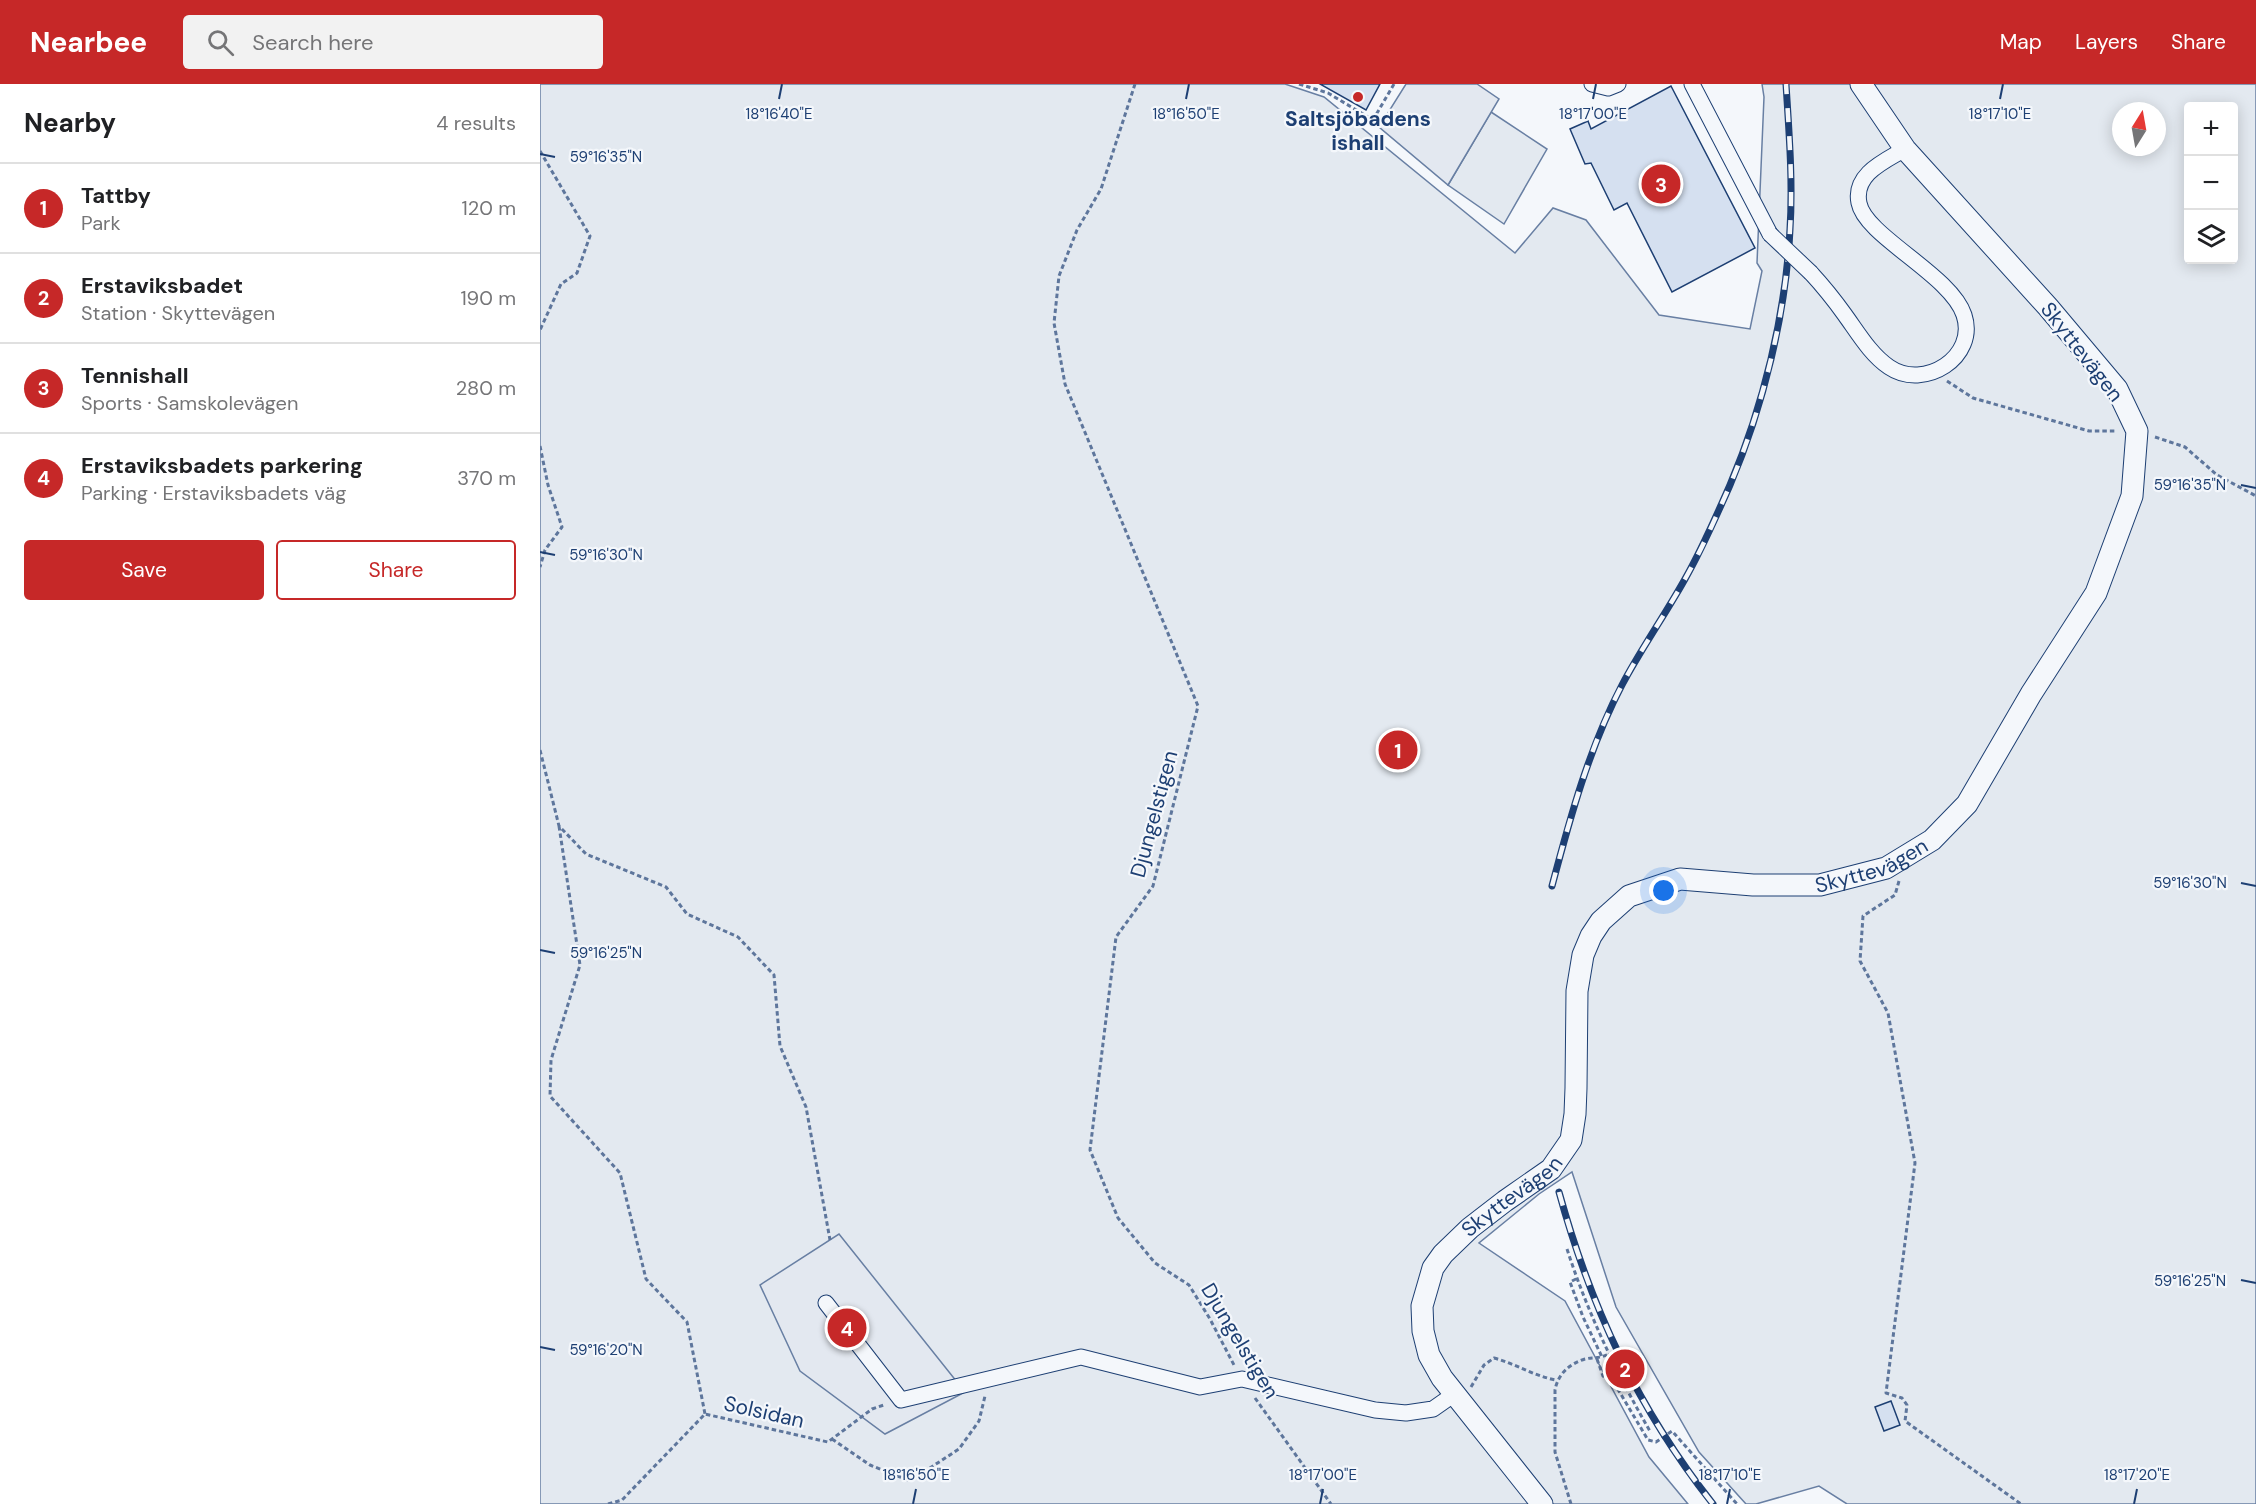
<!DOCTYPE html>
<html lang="en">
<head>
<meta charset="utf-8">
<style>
	body { margin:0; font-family:"DM Sans",sans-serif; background:#f2f2f2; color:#202124 }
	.controls { position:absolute; right:18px; top:18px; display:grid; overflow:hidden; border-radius:6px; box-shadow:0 3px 15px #0003 }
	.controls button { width:54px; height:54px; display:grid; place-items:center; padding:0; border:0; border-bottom:2px solid #e0e0e0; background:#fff; color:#202124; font:30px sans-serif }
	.compass { position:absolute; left:1572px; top:18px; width:54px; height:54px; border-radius:50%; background:#fff; box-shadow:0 3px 15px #0003; rotate:11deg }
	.you { position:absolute; left:1124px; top:807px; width:21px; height:21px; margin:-15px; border:4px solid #fff; border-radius:50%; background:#1a73e8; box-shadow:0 0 0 9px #1a73e833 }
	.badge { display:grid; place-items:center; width:39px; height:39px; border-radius:50%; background:#c62828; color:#fff; font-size:20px; font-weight:700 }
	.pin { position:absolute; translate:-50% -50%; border:3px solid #fff; box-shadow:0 2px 6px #0006 }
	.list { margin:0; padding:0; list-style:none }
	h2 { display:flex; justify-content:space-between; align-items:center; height:78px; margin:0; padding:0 24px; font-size:26px }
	h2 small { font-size:20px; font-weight:400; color:#757577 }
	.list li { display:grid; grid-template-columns:39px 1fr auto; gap:18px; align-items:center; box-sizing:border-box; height:90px; padding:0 24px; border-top:2px solid #e0e0e0 }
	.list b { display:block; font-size:22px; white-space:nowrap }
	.list p { margin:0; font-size:20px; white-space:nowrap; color:#757577 }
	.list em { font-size:20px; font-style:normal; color:#757577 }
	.actions { display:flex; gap:12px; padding:18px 24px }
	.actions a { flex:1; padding:14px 0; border:2px solid #c62828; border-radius:6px; text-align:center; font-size:21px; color:#c62828 }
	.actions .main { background:#c62828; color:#fff }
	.icon { flex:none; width:33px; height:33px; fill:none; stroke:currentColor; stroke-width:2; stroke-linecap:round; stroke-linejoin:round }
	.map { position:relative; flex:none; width:1716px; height:1420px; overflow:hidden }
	header { display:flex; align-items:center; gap:36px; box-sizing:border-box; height:84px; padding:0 30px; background:#c62828; color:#fff }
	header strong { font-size:28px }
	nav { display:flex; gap:33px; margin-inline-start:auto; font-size:21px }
	.search { width:420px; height:54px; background:#f2f2f2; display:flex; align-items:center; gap:15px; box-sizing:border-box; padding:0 21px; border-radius:6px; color:#757577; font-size:22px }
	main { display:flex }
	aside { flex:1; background:#fff }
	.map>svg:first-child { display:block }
</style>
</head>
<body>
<header>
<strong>Nearbee</strong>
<div class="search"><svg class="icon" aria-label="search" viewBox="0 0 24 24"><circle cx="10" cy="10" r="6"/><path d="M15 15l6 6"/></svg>Search here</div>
<nav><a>Map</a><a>Layers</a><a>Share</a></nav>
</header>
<main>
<aside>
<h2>Nearby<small>4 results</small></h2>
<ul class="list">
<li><span class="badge">1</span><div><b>Tattby</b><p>Park</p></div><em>120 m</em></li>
<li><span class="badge">2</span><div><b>Erstaviksbadet</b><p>Station · Skyttevägen</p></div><em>190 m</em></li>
<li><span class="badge">3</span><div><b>Tennishall</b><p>Sports · Samskolevägen</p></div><em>280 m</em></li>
<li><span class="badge">4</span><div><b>Erstaviksbadets parkering</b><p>Parking · Erstaviksbadets väg</p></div><em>370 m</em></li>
</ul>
<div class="actions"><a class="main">Save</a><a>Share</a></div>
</aside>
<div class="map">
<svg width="1716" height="1420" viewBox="0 0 1716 1420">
	<rect width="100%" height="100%" fill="#f4f7fb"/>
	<path fill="#e3e9f0" stroke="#687fa3" stroke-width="1.5" fill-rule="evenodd" d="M 0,0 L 745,0 L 784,13 L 975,169 L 1013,124 L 1046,136 L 1119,231 L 1210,245 L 1222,187 L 1217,179 L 1224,13 L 1222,0 L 1716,0 L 1716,1420 L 1307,1420 L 1279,1402 L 1216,1420 L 1206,1420 L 1159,1368 L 1076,1223 L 1032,1088 L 999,1110 L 939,1159 L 1025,1217 L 1109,1373 L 1148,1420 L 0,1420 ZM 1648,22 L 1694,22 L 1694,176 L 1648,176 ZM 1581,27 L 1617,27 L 1617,63 L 1581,63 Z
		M 951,28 L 1007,65 L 964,140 L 908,101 Z"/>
	<path fill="#e3e8f0" stroke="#687fa3" stroke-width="1.5" d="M 866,0 L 937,0 L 959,15 L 908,101 L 839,43 Z
		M 299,1150 L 425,1308 L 345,1350 L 260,1287 L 220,1201 Z"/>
	<path fill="#d5e0f0" stroke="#1d3f73" stroke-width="1.5" d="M 780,0 L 840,0 L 826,26 Z
		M 1131,2 L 1215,164 L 1132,208 L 1087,119 L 1074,126 L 1051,79 L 1045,80 L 1030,45 L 1048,37 L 1051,45 Z
		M 1351,1317 L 1360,1341 L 1344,1347 L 1335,1323 Z"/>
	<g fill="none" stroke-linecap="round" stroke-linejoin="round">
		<g stroke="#1d3f73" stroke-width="17">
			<path id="street" d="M 1052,0 L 1068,4 L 1078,0
				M 1152,0 L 1230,150
				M 1271,189 C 1283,202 1295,217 1305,231 C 1318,249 1331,271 1349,283 C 1384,307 1438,273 1424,231 C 1411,191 1325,152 1319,119 C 1313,90 1345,77 1365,65
				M 286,1219 L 361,1316 L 541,1273 L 660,1303 L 702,1295 L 835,1326 L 866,1329 L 893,1325 L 913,1311"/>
		</g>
		<g stroke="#1d3f73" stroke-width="23">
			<g id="secondary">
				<path id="s1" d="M 1002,1420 L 902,1294 L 889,1271 L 883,1247 L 882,1222 L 893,1184 L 903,1170 L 930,1144 L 965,1117 L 1011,1085 L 1031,1056 L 1035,1030 L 1036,1004 L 1037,907 L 1043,871 L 1051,852 L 1061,837 L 1089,812 L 1140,795 L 1213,801 L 1280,801 L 1346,784 L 1392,756 L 1427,720 L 1491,610 L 1556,509 L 1592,412 L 1597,347 L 1577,305 L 1508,223 L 1365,65 L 1321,0"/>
			</g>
		</g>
		<path stroke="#5e769c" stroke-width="3" stroke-dasharray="4.5 3" stroke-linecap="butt" d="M 595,0 L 561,105 L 537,146 L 519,192 L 514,239 L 525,300 L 658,622 L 613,802 L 576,853 L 550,1066 L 578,1134 L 615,1179 L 649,1201 L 670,1235 L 694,1281
			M 759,0 L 788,9 L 833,36 L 854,0
			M 0,67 L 50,152 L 37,189 L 21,200 L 0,246
			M 1407,297 L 1433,314 L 1549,347 L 1577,347
			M 1615,353 L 1645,363 L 1677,391 L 1716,412
			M 0,362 L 8,401 L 22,443 L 5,466 L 0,483
			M 0,666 L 19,742 L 46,770 L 126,803 L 147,830 L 198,853 L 234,891 L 240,962 L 266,1023 L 290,1156
			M 19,742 L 40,881 L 11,976 L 10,1012 L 80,1089 L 106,1195 L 147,1238 L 165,1330
			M 1359,797 L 1355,811 L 1323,832 L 1320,877 L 1348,929 L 1375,1079 L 1346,1309 L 1362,1314 L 1367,1321 L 1365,1337 L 1481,1420
			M 1027,1165 C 1048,1230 1077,1290 1111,1349
			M 1036,1195 L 1030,1198 L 1043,1233 L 1062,1273
			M 1057,1275 L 1063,1292 L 1076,1302 L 1108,1356 L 1116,1358 L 1132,1347 L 1197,1420
			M 931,1303 L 944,1281 L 954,1274 C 976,1280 994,1292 1016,1296
			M 715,1314 L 791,1420
			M 292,1355 L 330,1381 L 370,1397 L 419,1365 L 439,1337 L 445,1312
			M 68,1420 L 82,1416 L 165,1330 L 288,1358 L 332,1325 L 344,1321
			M 1031,1420 L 1015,1368 L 1015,1306 C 1018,1290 1029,1280 1045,1275 C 1053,1273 1059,1275 1069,1270"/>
		<use href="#street" stroke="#f4f7fb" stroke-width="15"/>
		<use href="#secondary" stroke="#f4f7fb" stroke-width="21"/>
		<g stroke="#1d3f73" stroke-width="7">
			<path id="rail" d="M 1012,802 C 1030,734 1049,664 1082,601 C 1101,565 1125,531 1145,495 C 1162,465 1176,433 1190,401 C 1223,323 1246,230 1250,145 C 1253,97 1249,48 1246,0
				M 1019,1108 C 1051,1224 1098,1325 1173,1420"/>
		</g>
		<use href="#rail" stroke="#f4f7fb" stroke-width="4.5" stroke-dasharray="14" stroke-linecap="butt"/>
		<g stroke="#1d3f73" stroke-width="17" stroke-linecap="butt">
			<path id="street-bridge" d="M 1230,150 L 1271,189"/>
		</g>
		<use href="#street-bridge" stroke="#f4f7fb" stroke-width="15"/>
	</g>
	<path fill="none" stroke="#1d3f73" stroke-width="2" d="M 239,15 L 242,0M 646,15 L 649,0M 1053,15 L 1056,0M 1460,15 L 1463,0M 0,70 L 15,73M 1701,401 L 1716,404M 0,468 L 15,471M 1701,799 L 1716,802M 0,866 L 15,869M 1701,1196 L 1716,1199M 0,1263 L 15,1266M 373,1420 L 376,1405M 780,1420 L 783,1405M 1187,1420 L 1190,1405M 1594,1420 L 1597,1405"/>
	<circle fill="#c62828" stroke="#f4f7fb" stroke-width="2" cx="818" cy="13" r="6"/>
	<g text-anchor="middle" stroke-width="4.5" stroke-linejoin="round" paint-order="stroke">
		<g font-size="21" font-weight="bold" fill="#1d3f73" stroke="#f4f7fb">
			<text x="818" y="42">Saltsjöbadens<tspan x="818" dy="24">ishall</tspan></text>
		</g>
		<g font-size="21" fill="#1d3f73" stroke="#f4f7fb">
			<text transform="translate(1542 268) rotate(52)" y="7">Skyttevägen</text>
			<text transform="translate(614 730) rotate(-75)" y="7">Djungelstigen</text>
			<text dy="7" stroke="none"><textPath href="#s1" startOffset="978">Skyttevägen</textPath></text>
			<text dy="7" stroke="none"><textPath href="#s1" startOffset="384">Skyttevägen</textPath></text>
			<text transform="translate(700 1257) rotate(59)" y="7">Djungelstigen</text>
			<text transform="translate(224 1328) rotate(13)" y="7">Solsidan</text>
		</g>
	</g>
	<g font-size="15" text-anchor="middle" fill="#1d3f73" stroke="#f4f7fb" stroke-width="4.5" stroke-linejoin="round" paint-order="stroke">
		<text x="239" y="35">18°16'40"E</text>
		<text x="646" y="35">18°16'50"E</text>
		<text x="1053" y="35">18°17'00"E</text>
		<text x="1460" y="35">18°17'10"E</text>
		<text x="66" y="78">59°16'35"N</text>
		<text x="1650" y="406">59°16'35"N</text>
		<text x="66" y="476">59°16'30"N</text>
		<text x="1650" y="804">59°16'30"N</text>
		<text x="66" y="874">59°16'25"N</text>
		<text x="1650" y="1202">59°16'25"N</text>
		<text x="66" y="1271">59°16'20"N</text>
		<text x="376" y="1396">18°16'50"E</text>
		<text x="783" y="1396">18°17'00"E</text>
		<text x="1190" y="1396">18°17'10"E</text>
		<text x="1597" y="1396">18°17'20"E</text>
	</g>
</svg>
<div class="controls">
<button>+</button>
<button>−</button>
<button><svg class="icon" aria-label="layers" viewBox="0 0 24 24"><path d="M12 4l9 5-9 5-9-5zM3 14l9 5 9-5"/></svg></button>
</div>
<svg class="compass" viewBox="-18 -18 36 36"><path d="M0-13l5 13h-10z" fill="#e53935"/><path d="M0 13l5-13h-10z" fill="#757577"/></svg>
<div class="you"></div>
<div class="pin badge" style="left:858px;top:666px">1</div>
<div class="pin badge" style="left:1085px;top:1285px">2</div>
<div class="pin badge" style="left:1121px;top:100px">3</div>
<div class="pin badge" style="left:307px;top:1244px">4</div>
</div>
</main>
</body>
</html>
